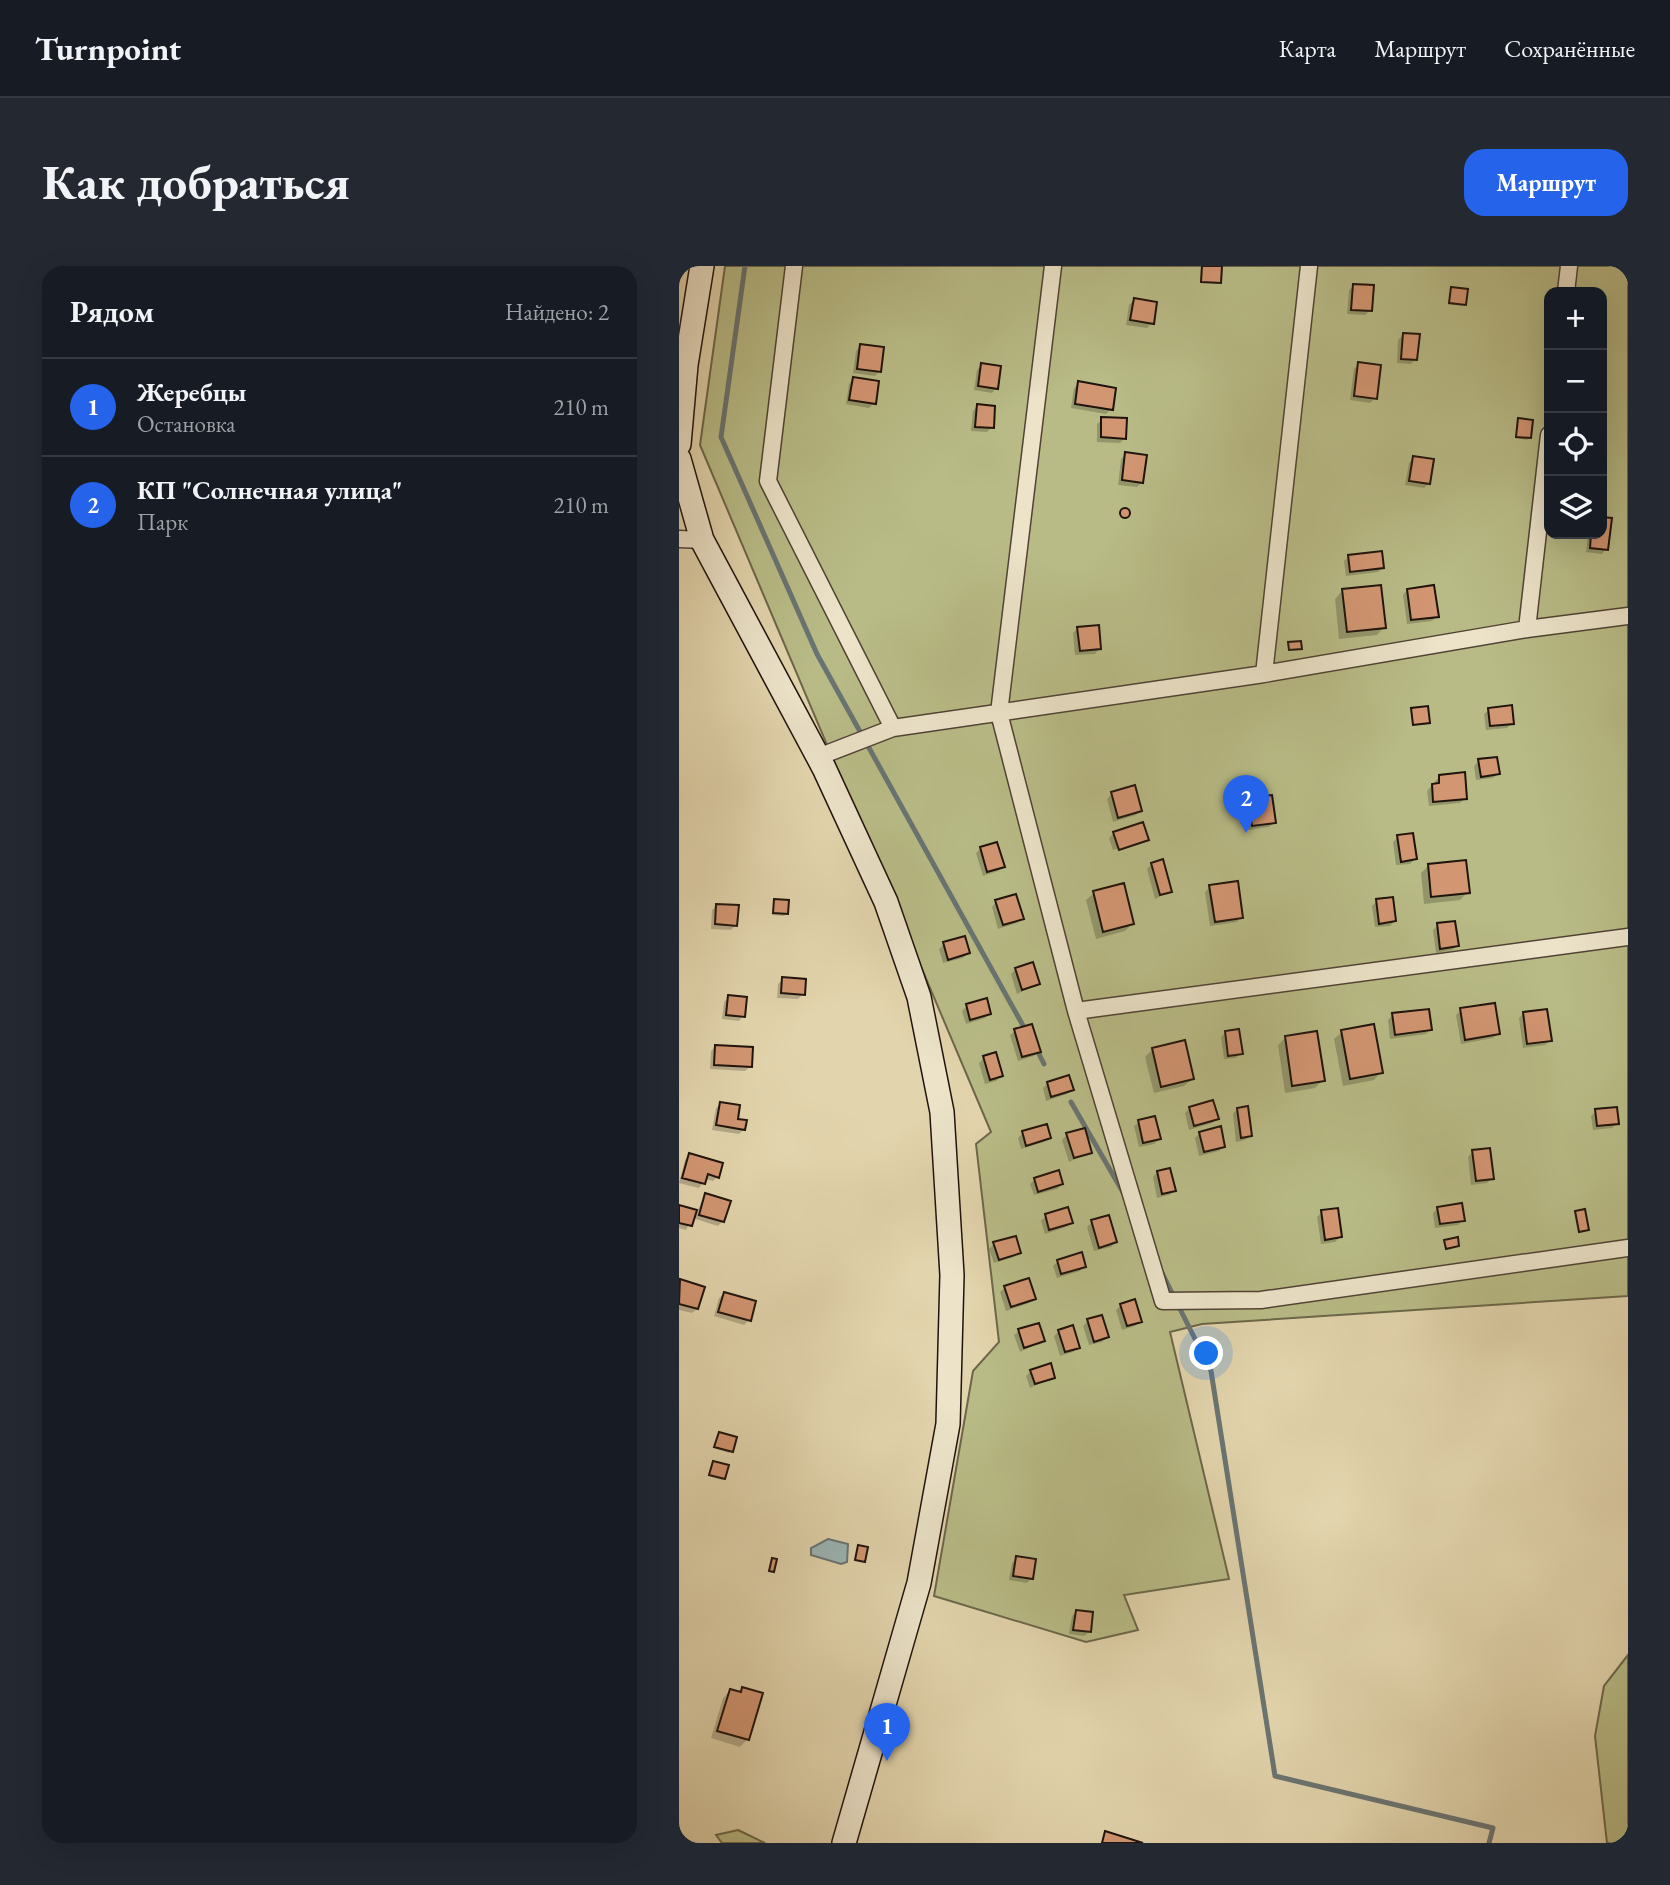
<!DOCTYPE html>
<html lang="ru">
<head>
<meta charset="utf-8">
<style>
	body { margin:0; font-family:"EB Garamond",serif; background:#242831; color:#f1f3f6 }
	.controls { position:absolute; right:21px; top:21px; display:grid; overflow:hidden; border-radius:14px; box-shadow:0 7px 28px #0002 }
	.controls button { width:63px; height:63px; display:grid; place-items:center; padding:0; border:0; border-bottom:2px solid #363941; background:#171b24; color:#f1f3f6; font:35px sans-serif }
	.you { position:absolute; left:528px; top:1088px; width:24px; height:24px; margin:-18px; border:5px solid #fff; border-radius:50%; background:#1a73e8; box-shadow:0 0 0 10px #1a73e833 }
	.badge { display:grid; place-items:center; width:46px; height:46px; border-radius:50%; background:#2563eb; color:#fff; font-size:23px; font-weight:700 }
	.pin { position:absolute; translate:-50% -58px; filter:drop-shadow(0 2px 4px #0008) }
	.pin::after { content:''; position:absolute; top:37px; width:24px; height:21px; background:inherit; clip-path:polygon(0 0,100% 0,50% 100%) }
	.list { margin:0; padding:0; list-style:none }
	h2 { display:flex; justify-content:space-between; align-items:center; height:91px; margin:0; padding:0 28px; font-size:30px }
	h2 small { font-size:23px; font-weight:400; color:#9ea1a6 }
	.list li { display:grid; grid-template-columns:46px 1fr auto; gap:21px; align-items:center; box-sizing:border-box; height:98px; padding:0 28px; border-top:2px solid #363941 }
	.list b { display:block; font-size:26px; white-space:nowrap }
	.list p { margin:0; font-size:23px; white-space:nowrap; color:#9ea1a6 }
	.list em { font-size:23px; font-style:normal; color:#9ea1a6 }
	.icon { flex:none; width:38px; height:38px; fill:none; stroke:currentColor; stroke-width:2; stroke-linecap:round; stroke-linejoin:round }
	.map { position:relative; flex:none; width:949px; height:1577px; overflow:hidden; border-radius:21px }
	header { display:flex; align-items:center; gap:42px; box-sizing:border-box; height:98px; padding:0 35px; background:#171b24; border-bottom:2px solid #363941 }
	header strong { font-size:33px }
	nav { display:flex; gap:38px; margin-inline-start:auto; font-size:24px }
	.intro { display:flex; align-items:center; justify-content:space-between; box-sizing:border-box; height:168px; padding:0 42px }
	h1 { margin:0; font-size:49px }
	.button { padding:18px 32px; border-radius:21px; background:#2563eb; color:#fff; font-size:24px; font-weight:700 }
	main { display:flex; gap:42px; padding:0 42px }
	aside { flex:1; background:#171b24; border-radius:21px; box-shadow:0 7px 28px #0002 }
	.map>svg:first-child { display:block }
</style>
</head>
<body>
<header>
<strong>Turnpoint</strong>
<nav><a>Карта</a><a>Маршрут</a><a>Сохранённые</a></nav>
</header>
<div class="intro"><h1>Как добраться</h1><a class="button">Маршрут</a></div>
<main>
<aside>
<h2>Рядом<small>Найдено: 2</small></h2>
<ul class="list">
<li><span class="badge">1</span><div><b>Жеребцы</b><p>Остановка</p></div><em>210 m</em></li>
<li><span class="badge">2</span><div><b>КП &quot;Солнечная улица&quot;</b><p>Парк</p></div><em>210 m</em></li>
</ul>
</aside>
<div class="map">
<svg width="949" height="1577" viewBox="0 0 949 1577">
	<rect width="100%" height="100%" fill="#e2d4ac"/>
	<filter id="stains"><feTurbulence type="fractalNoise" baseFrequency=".00286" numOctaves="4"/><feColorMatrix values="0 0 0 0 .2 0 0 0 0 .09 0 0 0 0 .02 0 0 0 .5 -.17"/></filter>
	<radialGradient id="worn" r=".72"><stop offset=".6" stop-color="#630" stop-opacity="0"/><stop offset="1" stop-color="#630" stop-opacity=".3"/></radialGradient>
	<path fill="#b8bb86" stroke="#6c674a" stroke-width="2" fill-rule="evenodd" d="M 46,0 L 949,0 L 949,1030 L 523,1058 L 491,1066 L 550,1313 L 445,1329 L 459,1364 L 407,1376 L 255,1330 L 294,1105 L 320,1076 L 297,878 L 312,866 L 21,179 ZM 870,26 L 923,26 L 923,268 L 870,268 Z
		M 949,1389 L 949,1577 L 928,1577 L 916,1470 L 925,1420 Z
		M 59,1564 L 86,1577 L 43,1577 L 37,1569 Z"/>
	<path fill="#9bb5b6" stroke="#697472" stroke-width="2" d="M 149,1273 L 169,1278 L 168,1296 L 162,1298 L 132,1289 L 132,1282 Z"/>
	<path fill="#0003" d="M 522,0 L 542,0 L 541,16 L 521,17 Z
		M 675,20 L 691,44 L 686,49 L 668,48 L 670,24 Z
		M 772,23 L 786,38 L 784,40 L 769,38 Z
		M 455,34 L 473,57 L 468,62 L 447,59 L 450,39 Z
		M 724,69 L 737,93 L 732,98 L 718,97 L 719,74 Z
		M 181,80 L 201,105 L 196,110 L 174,107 L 177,85 Z
		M 680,98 L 696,132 L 691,137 L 671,134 L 675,103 Z
		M 303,99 L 317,122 L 313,127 L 295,124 L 298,104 Z
		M 174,113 L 195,137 L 190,142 L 167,138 L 170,118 Z
		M 400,117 L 432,143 L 427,148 L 392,142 L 395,122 Z
		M 298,140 L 313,161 L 308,166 L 292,165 L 294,145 Z
		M 423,153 L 446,172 L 441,177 L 418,176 L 418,158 Z
		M 840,154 L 850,172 L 848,174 L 836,172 Z
		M 447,188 L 463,216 L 458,221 L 439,219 L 442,193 Z
		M 734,192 L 750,217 L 745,222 L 726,219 L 730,197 Z
		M 445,244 L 448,245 L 445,253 L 442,252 Z
		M 923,253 L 931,254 L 927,283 L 923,288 L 907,286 L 909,268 L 923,268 Z
		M 670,290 L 703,302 L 699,306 L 667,310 L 665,295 Z
		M 728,324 L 758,350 L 753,355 L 728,358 L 724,329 Z
		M 663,325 L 705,361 L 698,369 L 660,373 L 656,333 Z
		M 399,362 L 420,383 L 416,388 L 396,389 L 394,367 Z
		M 733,444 L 749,457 L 733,460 Z
		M 810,444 L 833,457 L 828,462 L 807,464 L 805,448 Z
		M 800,495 L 819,508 L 814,512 L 797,514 L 795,500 Z
		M 760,511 L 786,532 L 781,537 L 750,540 L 748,525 Z
		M 433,528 L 461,545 L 457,549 L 434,556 L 428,533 Z
		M 570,534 L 595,557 L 590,561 L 569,564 L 565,538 Z
		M 435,567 L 468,574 L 434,584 L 430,572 Z
		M 719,571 L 736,593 L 731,598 L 717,599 L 714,576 Z
		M 302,582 L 324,600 L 319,605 L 304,610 L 297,587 Z
		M 473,598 L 491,625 L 476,633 L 468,603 Z
		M 749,600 L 789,626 L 781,634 L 745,638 L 742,607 Z
		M 531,621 L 562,651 L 558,656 L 531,660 L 526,626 Z
		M 415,627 L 453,658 L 446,665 L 417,673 L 407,634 Z
		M 95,635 L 107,648 L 105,650 L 93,649 Z
		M 698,635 L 716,655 L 711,660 L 696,661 L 693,640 Z
		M 317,636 L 343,653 L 338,657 L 319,663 L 313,641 Z
		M 38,639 L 57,659 L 52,664 L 32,663 L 33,644 Z
		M 759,659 L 778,680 L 773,684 L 757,687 L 754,664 Z
		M 265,678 L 289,687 L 284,692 L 264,697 L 260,683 Z
		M 337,703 L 359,718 L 338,728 L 332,708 Z
		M 104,713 L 124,728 L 119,733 L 98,732 L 99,718 Z
		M 50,731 L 64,750 L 60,755 L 43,753 L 45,736 Z
		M 288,740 L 311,747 L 306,752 L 287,758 L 283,745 Z
		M 782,744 L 819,768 L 814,772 L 782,778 L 777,749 Z
		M 845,747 L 871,775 L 866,779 L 844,782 L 840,752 Z
		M 714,749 L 751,764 L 747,768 L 711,773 L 709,754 Z
		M 336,765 L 360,785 L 355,790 L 339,795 L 331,769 Z
		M 547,766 L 562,787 L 557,792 L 545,793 L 542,771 Z
		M 663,766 L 702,806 L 695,814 L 664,820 L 655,773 Z
		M 606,772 L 644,814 L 636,822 L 606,827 L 599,779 Z
		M 37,780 L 71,801 L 66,805 L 31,803 L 32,785 Z
		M 474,783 L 513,813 L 505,820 L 475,827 L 466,791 Z
		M 305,792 L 322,810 L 317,815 L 306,818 L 300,797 Z
		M 369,817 L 393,824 L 388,828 L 367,835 L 364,822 Z
		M 42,838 L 65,863 L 60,868 L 33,864 L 37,842 Z
		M 510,843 L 538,852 L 533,857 L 510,864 L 506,847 Z
		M 558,843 L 571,870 L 566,874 L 557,876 L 554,848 Z
		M 917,845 L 938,857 L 933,862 L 914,864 L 912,850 Z
		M 460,856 L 480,873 L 475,878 L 460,881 L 455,860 Z
		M 344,867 L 370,872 L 365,876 L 342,883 L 339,872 Z
		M 521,867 L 544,881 L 540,885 L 520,890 L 516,872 Z
		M 388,869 L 411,886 L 390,896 L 383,874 Z
		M 794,886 L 813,912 L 808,917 L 792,919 L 789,891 Z
		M 10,889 L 38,911 L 34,915 L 26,913 L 20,922 L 0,917 L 6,894 Z
		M 478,906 L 495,925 L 490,929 L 478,932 L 474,911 Z
		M 356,913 L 383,918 L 378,923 L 355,929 L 351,918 Z
		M 26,929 L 44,955 L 39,960 L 13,952 L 7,964 L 0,962 L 0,941 L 18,946 Z
		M 759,942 L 784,954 L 779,959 L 756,962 L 754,947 Z
		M 643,946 L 661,971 L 656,976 L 642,978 L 638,951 Z
		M 897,946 L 908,963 L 906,965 L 899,967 Z
		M 367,950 L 392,956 L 387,961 L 366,968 L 362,955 Z
		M 413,956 L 436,976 L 432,981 L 415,985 L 408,961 Z
		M 315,978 L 340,986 L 335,991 L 315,997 L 310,983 Z
		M 379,995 L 405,1000 L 401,1005 L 378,1012 L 374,1000 Z
		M 1,1015 L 18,1043 L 13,1047 L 0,1044 Z
		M 326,1022 L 355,1032 L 350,1037 L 327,1045 L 321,1026 Z
		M 45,1028 L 70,1054 L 65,1059 L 35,1050 L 40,1032 Z
		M 442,1039 L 461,1055 L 456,1060 L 443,1064 L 437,1044 Z
		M 409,1055 L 428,1071 L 423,1076 L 410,1079 L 404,1060 Z
		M 340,1065 L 364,1075 L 341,1086 L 335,1069 Z
		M 380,1065 L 399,1081 L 394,1086 L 381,1090 L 375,1070 Z
		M 352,1105 L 374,1111 L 351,1122 L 347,1110 Z
		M 40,1168 L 52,1185 L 50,1187 L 35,1182 Z
		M 35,1196 L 45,1212 L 43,1214 L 29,1210 Z
		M 338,1292 L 353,1312 L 348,1317 L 330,1314 L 333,1297 Z
		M 397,1346 L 410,1365 L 406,1370 L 390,1368 L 393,1350 Z
		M 64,1423 L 69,1473 L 61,1481 L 32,1472 L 44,1432 L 51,1425 L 59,1427 Z"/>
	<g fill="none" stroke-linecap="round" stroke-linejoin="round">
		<path stroke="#697472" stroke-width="5" d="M 66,0 L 42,171 L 138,388 L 347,765
			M 357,782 L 365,798
			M 392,836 L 445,928
			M 481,1003 L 532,1105 L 596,1510 L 814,1562 L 810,1577"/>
	</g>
	<path fill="#d29672" stroke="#1f130d" stroke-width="2" d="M 523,0 L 543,0 L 542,17 L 522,16 Z
		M 674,18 L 695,19 L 693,45 L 672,44 Z
		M 772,21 L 789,23 L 787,39 L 770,37 Z
		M 455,32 L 478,36 L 475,58 L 451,54 Z
		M 724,67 L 741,68 L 738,94 L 722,93 Z
		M 181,78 L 205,81 L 202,106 L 178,103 Z
		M 679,96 L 702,99 L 698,133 L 675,130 Z
		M 302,97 L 322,100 L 319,123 L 299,120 Z
		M 174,111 L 200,115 L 197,138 L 170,134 Z
		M 399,115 L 437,122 L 434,144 L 396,138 Z
		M 298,138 L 316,140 L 315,162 L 296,161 Z
		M 422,151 L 448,152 L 447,173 L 422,171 Z
		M 839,152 L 854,154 L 852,172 L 837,171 Z
		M 446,186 L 468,189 L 464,217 L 443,214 Z
		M 734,190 L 755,193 L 751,218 L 730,215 Z
		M441 247a5 5 0 1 1 10 0a5 5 0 1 1-10 0Z
		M 923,251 L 933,252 L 929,284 L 911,282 L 912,268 L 923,268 Z
		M 703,285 L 705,302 L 671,306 L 669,289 Z
		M 702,319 L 707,362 L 668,366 L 663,323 Z
		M 755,319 L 760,351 L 732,354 L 728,323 Z
		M 420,359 L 422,383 L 401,385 L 398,361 Z
		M 622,375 L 623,383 L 610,384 L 609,376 Z
		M 833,439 L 835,458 L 811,460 L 809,442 Z
		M 749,440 L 751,457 L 734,459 L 732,442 Z
		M 818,491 L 821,508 L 802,511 L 799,493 Z
		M 786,506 L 788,533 L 754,536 L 753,518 L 760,517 L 760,509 Z
		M 456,519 L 463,545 L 439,552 L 432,526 Z
		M 593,529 L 597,557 L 573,560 L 569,532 Z
		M 464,556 L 470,574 L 440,584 L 434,566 Z
		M 734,567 L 738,593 L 722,596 L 718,569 Z
		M 318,576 L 326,601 L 308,606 L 301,581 Z
		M 484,593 L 493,626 L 481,629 L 472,597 Z
		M 787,594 L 791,627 L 752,631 L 749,598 Z
		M 559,615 L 564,652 L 536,656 L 530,619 Z
		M 445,617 L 455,658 L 424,666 L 414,625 Z
		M 337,628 L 345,653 L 324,659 L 316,634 Z
		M 714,631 L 717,655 L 700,658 L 697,633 Z
		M 95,633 L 110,634 L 109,648 L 94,647 Z
		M 37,638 L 60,639 L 58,660 L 36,658 Z
		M 776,655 L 780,680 L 761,683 L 758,657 Z
		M 286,670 L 291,687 L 269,694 L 264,676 Z
		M 354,696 L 361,718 L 343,724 L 336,702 Z
		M 103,711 L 127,713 L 126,729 L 102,727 Z
		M 49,729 L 68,731 L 66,751 L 47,749 Z
		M 308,732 L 312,748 L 291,754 L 287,738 Z
		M 816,737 L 821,768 L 786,774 L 781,742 Z
		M 750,743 L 753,764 L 716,769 L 713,747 Z
		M 868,743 L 873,775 L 848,778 L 844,746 Z
		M 353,758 L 362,786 L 343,791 L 335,763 Z
		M 695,758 L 704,807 L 671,813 L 662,764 Z
		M 560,763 L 564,788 L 549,790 L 546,765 Z
		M 638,765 L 646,815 L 613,820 L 606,770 Z
		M 506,774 L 515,813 L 482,821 L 473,782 Z
		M 36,779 L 74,781 L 73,801 L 35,799 Z
		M 317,786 L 324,810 L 311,814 L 304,790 Z
		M 390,809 L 395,824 L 372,831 L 368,816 Z
		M 534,834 L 540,853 L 515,860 L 510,841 Z
		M 41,836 L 61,839 L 59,853 L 68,854 L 66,864 L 37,859 Z
		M 569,840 L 573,870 L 562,872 L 558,842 Z
		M 938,841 L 940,858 L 918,860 L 916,843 Z
		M 476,850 L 482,873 L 464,877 L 459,854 Z
		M 368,858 L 372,872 L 347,880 L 343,865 Z
		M 542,860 L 546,881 L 525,886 L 520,866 Z
		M 406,862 L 413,887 L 395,892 L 387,867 Z
		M 811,882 L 815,913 L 797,915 L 793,884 Z
		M 10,887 L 44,897 L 40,912 L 29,908 L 26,918 L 3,912 Z
		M 491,902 L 497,925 L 483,928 L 478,905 Z
		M 380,904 L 384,918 L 359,926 L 355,912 Z
		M 26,927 L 52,935 L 45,956 L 20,949 Z
		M 783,937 L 786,955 L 761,958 L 758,941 Z
		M 0,939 L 18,944 L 13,960 L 0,957 Z
		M 389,941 L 394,957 L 370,964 L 366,948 Z
		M 659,942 L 663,971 L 646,974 L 642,944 Z
		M 906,943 L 910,964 L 900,966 L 896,945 Z
		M 430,949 L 438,976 L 420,982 L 412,954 Z
		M 337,970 L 342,987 L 320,994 L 314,976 Z
		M 779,971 L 780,980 L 767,983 L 765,974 Z
		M 403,986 L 407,1001 L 382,1008 L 378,994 Z
		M 350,1012 L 357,1033 L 332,1041 L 325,1020 Z
		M 1,1013 L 26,1021 L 19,1043 L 0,1038 Z
		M 45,1026 L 77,1035 L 72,1055 L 39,1046 Z
		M 456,1033 L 463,1056 L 448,1060 L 441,1038 Z
		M 423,1049 L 430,1071 L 415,1076 L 408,1053 Z
		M 360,1057 L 366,1075 L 345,1082 L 339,1063 Z
		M 394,1059 L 401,1082 L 386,1086 L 379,1064 Z
		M 372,1097 L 376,1112 L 356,1118 L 351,1104 Z
		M 40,1166 L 58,1171 L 54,1186 L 35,1181 Z
		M 34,1195 L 50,1199 L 46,1213 L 30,1209 Z
		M 179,1279 L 189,1281 L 186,1296 L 176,1294 Z
		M 337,1290 L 357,1293 L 354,1313 L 334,1310 Z
		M 93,1292 L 98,1293 L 95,1306 L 90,1305 Z
		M 397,1344 L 414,1346 L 412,1366 L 394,1364 Z
		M 63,1421 L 84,1427 L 70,1474 L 38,1465 L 51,1423 L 62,1426 Z
		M 426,1565 L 464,1577 L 423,1577 Z"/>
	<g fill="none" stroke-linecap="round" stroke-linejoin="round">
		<g stroke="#504335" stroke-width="19">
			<path id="street" d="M 115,0 L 89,215 L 214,462
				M 374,0 L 320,447 L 397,745 L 949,671
				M 887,26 L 890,0
				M 0,273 L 23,274
				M 848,363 L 870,169
				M 585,408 L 630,0
				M 139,491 L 214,462 L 585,408 L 848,363 L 949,350
				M 397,745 L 484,1035 L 582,1034 L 949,982"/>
		</g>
		<g stroke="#1f130d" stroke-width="26">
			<path id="secondary" d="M 0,178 L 7,99 L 23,0
				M 0,193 L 23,274 L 145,502 L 207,636 L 240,731 L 263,846 L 273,1009 L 269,1158 L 240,1317 L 165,1577"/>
		</g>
		<use href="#street" stroke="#ece3c9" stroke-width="16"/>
		<use href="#secondary" stroke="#ece3c9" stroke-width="23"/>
	</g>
	<rect width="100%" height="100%" filter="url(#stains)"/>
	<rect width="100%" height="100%" fill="url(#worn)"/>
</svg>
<div class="controls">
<button>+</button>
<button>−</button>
<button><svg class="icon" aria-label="locate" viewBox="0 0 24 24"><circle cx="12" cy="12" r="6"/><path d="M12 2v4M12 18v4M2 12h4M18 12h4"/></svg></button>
<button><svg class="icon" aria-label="layers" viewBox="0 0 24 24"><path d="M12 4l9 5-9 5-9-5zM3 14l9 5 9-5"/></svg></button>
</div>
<div class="you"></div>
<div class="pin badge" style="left:208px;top:1495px">1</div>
<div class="pin badge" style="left:567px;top:567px">2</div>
</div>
</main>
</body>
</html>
